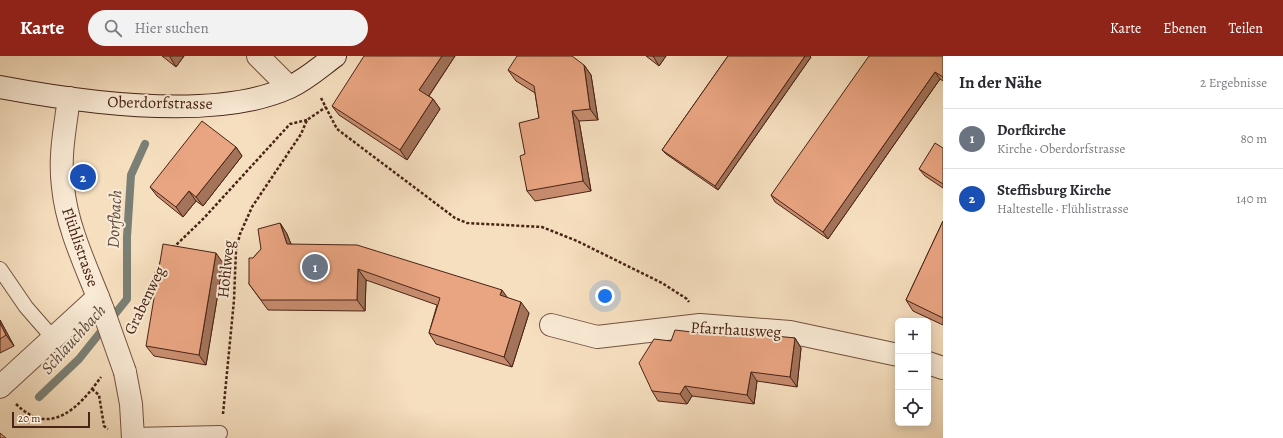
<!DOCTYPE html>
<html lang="de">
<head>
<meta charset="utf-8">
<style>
	body { margin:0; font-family:Alegreya,serif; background:#f2f2f3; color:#2b2b33 }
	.controls { position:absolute; right:12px; bottom:12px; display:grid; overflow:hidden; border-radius:6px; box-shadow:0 2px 10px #0003 }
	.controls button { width:36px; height:36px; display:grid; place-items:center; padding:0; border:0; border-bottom:1px solid #e1e1e2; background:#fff; color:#2b2b33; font:20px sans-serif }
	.scale { position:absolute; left:12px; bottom:10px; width:78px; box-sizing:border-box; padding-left:4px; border:2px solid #482316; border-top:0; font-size:11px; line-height:14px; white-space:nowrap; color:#482316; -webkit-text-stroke:3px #f9ead5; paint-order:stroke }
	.you { position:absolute; left:605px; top:240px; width:14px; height:14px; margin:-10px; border:3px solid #fff; border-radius:50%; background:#1a73e8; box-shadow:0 0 0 6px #1a73e833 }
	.badge { display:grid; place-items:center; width:26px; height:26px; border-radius:50%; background:#8f2418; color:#fff; font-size:13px; font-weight:700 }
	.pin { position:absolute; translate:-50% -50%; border:2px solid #fff; box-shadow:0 1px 4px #0006 }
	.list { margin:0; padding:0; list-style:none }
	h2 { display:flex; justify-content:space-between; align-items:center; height:52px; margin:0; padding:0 16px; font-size:17px }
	h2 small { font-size:13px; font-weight:400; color:#7c7c81 }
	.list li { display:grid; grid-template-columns:26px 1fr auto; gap:12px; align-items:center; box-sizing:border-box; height:60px; padding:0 16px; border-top:1px solid #e1e1e2 }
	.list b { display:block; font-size:15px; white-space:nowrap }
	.list p { margin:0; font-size:13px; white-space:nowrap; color:#7c7c81 }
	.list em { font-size:13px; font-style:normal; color:#7c7c81 }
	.icon { flex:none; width:22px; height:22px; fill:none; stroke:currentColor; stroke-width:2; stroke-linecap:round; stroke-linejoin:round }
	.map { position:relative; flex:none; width:943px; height:382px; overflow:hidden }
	header { display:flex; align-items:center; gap:24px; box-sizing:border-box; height:56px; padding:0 20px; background:#8f2418; color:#fff }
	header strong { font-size:19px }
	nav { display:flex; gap:22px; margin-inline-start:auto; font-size:14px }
	.search { width:280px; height:36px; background:#f2f2f3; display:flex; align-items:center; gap:10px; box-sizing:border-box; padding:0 14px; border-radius:22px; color:#7c7c81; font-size:15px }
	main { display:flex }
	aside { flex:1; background:#fff }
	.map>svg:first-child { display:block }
</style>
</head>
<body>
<header>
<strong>Karte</strong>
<div class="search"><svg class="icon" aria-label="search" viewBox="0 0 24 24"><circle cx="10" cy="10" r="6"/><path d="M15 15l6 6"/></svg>Hier suchen</div>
<nav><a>Karte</a><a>Ebenen</a><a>Teilen</a></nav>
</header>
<main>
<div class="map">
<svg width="943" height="382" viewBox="0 0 943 382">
	<rect width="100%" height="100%" fill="#f6dfbf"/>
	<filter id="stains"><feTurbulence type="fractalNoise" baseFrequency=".005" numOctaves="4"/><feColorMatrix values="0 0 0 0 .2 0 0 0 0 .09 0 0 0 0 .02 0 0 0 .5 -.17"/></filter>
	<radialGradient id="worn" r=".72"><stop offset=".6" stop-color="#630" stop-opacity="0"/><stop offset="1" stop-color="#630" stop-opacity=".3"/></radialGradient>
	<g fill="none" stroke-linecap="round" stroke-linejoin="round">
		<path stroke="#7b7f75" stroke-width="8" d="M 39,341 L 79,303 L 127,243 L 127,181 L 131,119 L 145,88"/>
		<g stroke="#745240" stroke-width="16">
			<path id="service" d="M 0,213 L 26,251 L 53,282
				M 133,379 L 220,377"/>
		</g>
		<g stroke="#745240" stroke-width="24">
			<path id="minor" d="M 258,0 L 289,31
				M 551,269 L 597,281 L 700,269 L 790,276 L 898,299
				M 928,307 L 943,312
				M 0,331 L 98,241"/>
		</g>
		<g stroke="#745240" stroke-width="24">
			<path id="tertiary" d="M 69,42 C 65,72 59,101 63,131 C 67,173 88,214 103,254
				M 125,316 L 131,348 L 133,382"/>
		</g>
		<g stroke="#482316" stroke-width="24">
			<path id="secondary" d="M 0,31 C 80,46 215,66 290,31 C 307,23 320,11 335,0"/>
		</g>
		<path stroke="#482316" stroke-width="2.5" stroke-dasharray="3 2" stroke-linecap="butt" d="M 321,42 L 337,73 L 455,162 L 467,167 L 542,171 L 577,185 L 662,227 L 687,243 L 689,246
			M 173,192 L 204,162 L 290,68 L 307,64
			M 135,268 L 158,211 L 161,206
			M 92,333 L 99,339 L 104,370 L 108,373
			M 16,348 C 50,382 79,352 101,321
			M 223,358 L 234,244 L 236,194 L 240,178 L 252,151 L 301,78 L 307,64 L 326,51"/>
		<use href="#service" stroke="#f9ead5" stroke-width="14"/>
		<use href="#minor" stroke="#f9ead5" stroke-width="22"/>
		<use href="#tertiary" stroke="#f9ead5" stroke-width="22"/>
		<use href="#secondary" stroke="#f9ead5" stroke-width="22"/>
		<g stroke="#745240" stroke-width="24" stroke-linecap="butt">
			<path id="tertiary-bridge" d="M 103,254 L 125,316"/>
		</g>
		<use href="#tertiary-bridge" stroke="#f9ead5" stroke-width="22"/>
	</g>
	<path fill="#c88d6f" stroke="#482316" d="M 162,0 L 184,0 L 176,11 Z
		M 455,0 L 429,40 L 433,43 L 440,53 L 407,104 L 339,59 L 332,50 Z
		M 646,0 L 666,0 L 659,10 Z
		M 728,0 L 810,0 L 811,1 L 718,134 L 666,98 L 662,94 Z
		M 943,0 L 943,25 L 940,23 L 828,183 L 775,146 L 771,139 Z
		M 584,9 L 591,19 L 598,64 L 579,65 L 591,135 L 535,145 L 527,135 L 525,98 L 539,62 L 535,37 L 516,25 L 508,14 Z
		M 236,91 L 242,100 L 203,150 L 196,145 L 183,161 L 157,140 L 150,131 Z
		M 943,92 L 943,132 L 925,120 L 919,113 Z
		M 943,165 L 943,269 L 913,255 L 906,244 Z
		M 280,167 L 287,178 L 291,188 L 507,242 L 529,257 L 512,311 L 436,288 L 429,277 L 437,249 L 366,224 L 365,255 L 268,254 L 249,228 L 253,202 L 261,193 Z
		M 223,207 L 206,309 L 154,300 L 146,290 Z
		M 0,264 L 14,290 L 0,297 Z
		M 726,280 L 795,282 L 801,292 L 797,331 L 757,325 L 754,348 L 692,340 L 687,348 L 658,345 L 652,335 L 671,285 Z"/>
	<path fill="#a3735a" stroke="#482316" d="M 170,0 L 184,0 L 176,11 L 170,1 Z
		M 442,0 L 455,0 L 426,44 L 419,34 Z
		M 653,0 L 666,0 L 659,10 Z
		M 805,0 L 810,0 L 811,1 L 718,134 L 715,130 Z
		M 584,9 L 591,19 L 598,64 L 590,53 Z
		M 935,16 L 940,23 L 828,183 L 823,176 Z
		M 433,43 L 440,53 L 407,104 L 400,94 Z
		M 572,55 L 579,65 L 591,135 L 583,125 Z
		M 236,91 L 242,100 L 203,150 L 196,141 Z
		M 189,135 L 196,145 L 183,161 L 176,151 Z
		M 280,167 L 287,178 L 295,199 L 287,188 Z
		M 216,197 L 223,207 L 206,309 L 199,299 Z
		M 358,213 L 366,224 L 365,255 L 357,244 Z
		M 502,234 L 510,245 L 500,239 Z
		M 521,246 L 529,257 L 512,311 L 504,301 Z
		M 0,264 L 14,290 L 6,279 L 0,267 Z
		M 795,282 L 801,292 L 797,331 L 790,321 Z
		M 751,316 L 757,325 L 754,348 L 747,339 Z
		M 685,330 L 692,340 L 687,348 L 680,338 Z"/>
	<path fill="#e9a481" stroke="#482316" d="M 364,0 L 442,0 L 419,34 L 433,43 L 400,94 L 332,50 Z
		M 517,0 L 572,0 L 584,9 L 590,53 L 572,55 L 583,125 L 527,135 L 520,100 L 525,98 L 519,67 L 539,62 L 534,30 L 508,14 Z
		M 728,0 L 805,0 L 715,130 L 662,94 Z
		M 869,0 L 943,0 L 943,21 L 935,16 L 823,176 L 771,139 Z
		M 202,65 L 236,91 L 196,141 L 189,135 L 176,151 L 150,131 Z
		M 935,87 L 943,92 L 943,128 L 919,113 Z
		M 943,165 L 943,262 L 906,244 Z
		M 280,167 L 287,188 L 357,189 L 502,234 L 500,239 L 521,246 L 504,301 L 429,277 L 440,242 L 358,213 L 357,244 L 261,244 L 249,228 L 249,202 L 253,202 L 261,193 L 258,173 Z
		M 163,188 L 216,197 L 199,299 L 146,290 Z
		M 0,267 L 6,279 L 0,283 Z
		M 675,274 L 726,280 L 727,275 L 795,282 L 790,321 L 751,316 L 747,339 L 685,330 L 680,338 L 652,335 L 639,307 L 654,283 L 671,285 Z
		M 0,377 L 6,382 L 0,382 Z"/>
	<g text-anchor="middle" stroke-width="4" stroke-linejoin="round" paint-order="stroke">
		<g font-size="16" fill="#482316" stroke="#f9ead5">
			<text transform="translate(160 46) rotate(1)" y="6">Oberdorfstrasse</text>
			<text transform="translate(81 191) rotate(71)" y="6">Flühlistrasse</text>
			<text transform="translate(225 213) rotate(-84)" y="6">Hohlweg</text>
			<text transform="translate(144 244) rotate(-64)" y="6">Grabenweg</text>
			<text transform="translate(736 273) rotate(3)" y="6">Pfarrhausweg</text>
		</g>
		<g font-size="17" font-style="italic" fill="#5d493e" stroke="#f9ead5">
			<text transform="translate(114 163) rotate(-87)" y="6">Dorfbach</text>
			<text transform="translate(73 283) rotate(-48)" y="6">Schlauchbach</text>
		</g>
	</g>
	<rect width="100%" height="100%" filter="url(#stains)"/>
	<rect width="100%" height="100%" fill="url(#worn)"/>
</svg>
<div class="controls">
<button>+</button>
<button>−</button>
<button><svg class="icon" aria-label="locate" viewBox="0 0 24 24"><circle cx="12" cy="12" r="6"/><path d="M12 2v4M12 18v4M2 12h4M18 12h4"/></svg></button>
</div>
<div class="scale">20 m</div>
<div class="you"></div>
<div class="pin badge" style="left:315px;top:211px;background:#6b7280">1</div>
<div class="pin badge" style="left:83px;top:121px;background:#1a4fb4">2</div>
</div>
<aside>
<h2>In der Nähe<small>2 Ergebnisse</small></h2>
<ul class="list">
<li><span class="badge" style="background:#6b7280">1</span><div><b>Dorfkirche</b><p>Kirche · Oberdorfstrasse</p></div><em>80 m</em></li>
<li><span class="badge" style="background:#1a4fb4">2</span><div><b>Steffisburg Kirche</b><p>Haltestelle · Flühlistrasse</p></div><em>140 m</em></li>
</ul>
</aside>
</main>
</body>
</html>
